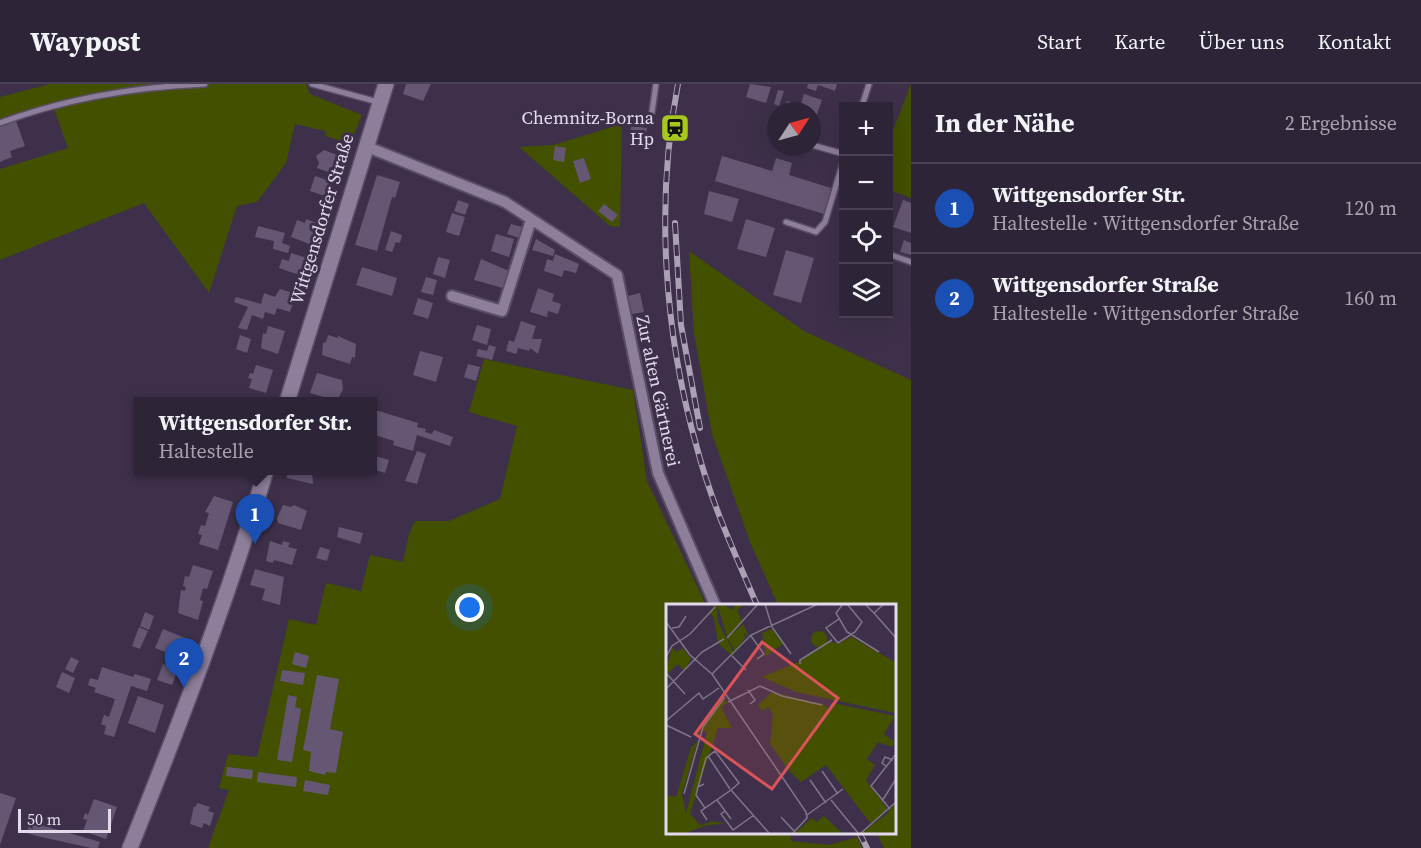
<!DOCTYPE html>
<html lang="de">
<head>
<meta charset="utf-8">
<style>
	body { margin:0; font-family:"Source Serif 4",serif; background:#3a3043; color:#f1f3f6 }
	.controls { position:absolute; right:18px; top:18px; display:grid; overflow:hidden; border-radius:0px; box-shadow:0 6px 24px #0002 }
	.controls button { width:54px; height:54px; display:grid; place-items:center; padding:0; border:0; border-bottom:2px solid #494153; background:#2e2438; color:#f1f3f6; font:30px sans-serif }
	.compass { position:absolute; left:767px; top:18px; width:54px; height:54px; border-radius:50%; background:#2e2438; box-shadow:0 6px 24px #0002; rotate:54deg }
	.scale { position:absolute; left:18px; bottom:15px; width:93px; box-sizing:border-box; padding-left:6px; border:3px solid #e3daeb; border-top:0; font-size:16px; line-height:21px; white-space:nowrap; color:#e3daeb; -webkit-text-stroke:4px #3e304a; paint-order:stroke }
	.you { position:absolute; left:470px; top:524px; width:21px; height:21px; margin:-15px; border:4px solid #fff; border-radius:50%; background:#1a73e8; box-shadow:0 0 0 9px #1a73e833 }
	.badge { display:grid; place-items:center; width:39px; height:39px; border-radius:50%; background:#a8c71d; color:#fff; font-size:20px; font-weight:700 }
	.pin { position:absolute; translate:-50% -50px; filter:drop-shadow(0 2px 3px #0008) }
	.pin::after { content:''; position:absolute; top:32px; width:21px; height:18px; background:inherit; clip-path:polygon(0 0,100% 0,50% 100%) }
	.popup { position:absolute; left:134px; top:313px; width:243px; height:78px; box-sizing:border-box; display:grid; place-content:center; border-radius:0px; background:#2e2438; filter:drop-shadow(0 2px 4px #0005); font-size:20px; white-space:nowrap; color:#a7a4ae }
	.popup b { font-size:22px; color:#f1f3f6 }
	.popup::after { content:''; position:absolute; left:50%; top:100%; margin-left:-12px; border:12px solid transparent; border-top-color:#2e2438 }
	.list { margin:0; padding:0; list-style:none }
	h2 { display:flex; justify-content:space-between; align-items:center; height:78px; margin:0; padding:0 24px; font-size:26px }
	h2 small { font-size:20px; font-weight:400; color:#a7a4ae }
	.list li { display:grid; grid-template-columns:39px 1fr auto; gap:18px; align-items:center; box-sizing:border-box; height:90px; padding:0 24px; border-top:2px solid #494153 }
	.list b { display:block; font-size:22px; white-space:nowrap }
	.list p { margin:0; font-size:20px; white-space:nowrap; color:#a7a4ae }
	.list em { font-size:20px; font-style:normal; color:#a7a4ae }
	.icon { flex:none; width:33px; height:33px; fill:none; stroke:currentColor; stroke-width:2; stroke-linecap:round; stroke-linejoin:round }
	.map { position:relative; flex:none; width:911px; height:764px; overflow:hidden }
	header { display:flex; align-items:center; gap:36px; box-sizing:border-box; height:84px; padding:0 30px; background:#2e2438; border-bottom:2px solid #494153 }
	header strong { font-size:28px }
	nav { display:flex; gap:33px; margin-inline-start:auto; font-size:21px }
	main { display:flex }
	aside { flex:1; background:#2e2438 }
	.map>svg:first-child { display:block }
</style>
</head>
<body>
<header>
<strong>Waypost</strong>
<nav><a>Start</a><a>Karte</a><a>Über uns</a><a>Kontakt</a></nav>
</header>
<main>
<div class="map">
<svg width="911" height="764" viewBox="0 0 911 764">
	<rect width="100%" height="100%" fill="#3e304a"/>
	<path fill="#425000" d="M 50,0 L 306,0 L 310,10 L 362,31 L 350,60 L 326,52 L 325,47 L 295,40 L 286,79 L 257,118 L 237,122 L 209,209 L 144,119 L 0,176 L 0,85 L 68,64 L 54,25 L 30,25 L 0,35 L 0,13 Z
		M 911,0 L 911,114 L 889,106 L 889,57 Z
		M 622,40 L 620,143 L 610,142 L 519,63 L 553,61 Z
		M 689,167 L 804,247 L 911,296 L 911,764 L 884,764 L 876,748 L 894,748 L 894,521 L 778,521 L 750,458 L 712,350 L 694,249 Z
		M 484,275 L 633,306 L 647,397 L 706,521 L 668,521 L 668,748 L 790,748 L 791,757 L 829,761 L 857,753 L 862,764 L 208,764 L 229,706 L 219,704 L 228,670 L 257,673 L 289,535 L 316,541 L 326,499 L 361,507 L 370,471 L 403,478 L 409,450 L 415,437 L 449,437 L 500,415 L 517,342 L 469,328 Z"/>
	<path fill="#655773" d="M 406,0 L 431,0 L 423,17 L 403,10 Z
		M 750,0 L 771,3 L 766,19 L 746,13 Z
		M 808,0 L 837,0 L 835,7 L 818,1 L 816,7 L 807,4 Z
		M 778,6 L 784,7 L 779,22 L 774,20 Z
		M 804,10 L 822,16 L 816,33 L 812,32 L 812,27 L 799,27 Z
		M 787,17 L 799,21 L 797,27 L 784,27 Z
		M 16,37 L 25,62 L 10,67 L 12,73 L 0,78 L 0,43 Z
		M 631,42 L 647,44 L 645,56 L 649,56 L 648,65 L 629,63 Z
		M 555,62 L 566,64 L 564,78 L 553,76 Z
		M 324,66 L 340,72 L 334,90 L 317,84 L 319,79 L 316,72 Z
		M 722,72 L 772,87 L 776,74 L 792,79 L 789,91 L 831,104 L 824,130 L 715,97 Z
		M 584,74 L 591,95 L 580,99 L 573,77 Z
		M 377,91 L 400,98 L 395,114 L 392,113 L 377,167 L 355,161 Z
		M 315,92 L 333,98 L 328,113 L 310,107 Z
		M 709,107 L 739,115 L 732,138 L 704,130 Z
		M 458,116 L 469,120 L 465,131 L 454,127 Z
		M 903,116 L 911,119 L 911,149 L 893,143 Z
		M 604,120 L 618,131 L 612,138 L 598,127 Z
		M 452,129 L 465,133 L 459,152 L 446,148 Z
		M 306,135 L 319,140 L 312,161 L 291,153 L 297,136 L 305,139 Z
		M 746,135 L 775,144 L 766,173 L 737,165 Z
		M 511,140 L 522,143 L 519,154 L 507,150 Z
		M 258,142 L 285,149 L 282,159 L 290,162 L 288,169 L 273,165 L 274,157 L 255,153 Z
		M 391,147 L 402,151 L 400,159 L 396,158 L 392,168 L 385,166 Z
		M 496,150 L 514,155 L 509,173 L 491,167 Z
		M 536,155 L 555,166 L 553,172 L 532,166 Z
		M 904,156 L 911,159 L 911,171 L 900,168 Z
		M 786,166 L 814,174 L 801,219 L 773,211 Z
		M 291,169 L 307,174 L 302,192 L 279,184 L 282,175 L 289,177 Z
		M 555,170 L 579,180 L 576,189 L 564,186 L 562,193 L 544,187 L 547,175 L 553,177 Z
		M 438,173 L 450,176 L 445,194 L 433,190 Z
		M 481,175 L 509,187 L 503,204 L 474,196 Z
		M 362,183 L 397,194 L 392,212 L 356,201 Z
		M 426,193 L 437,196 L 433,211 L 421,208 Z
		M 538,204 L 554,210 L 552,217 L 561,220 L 558,230 L 548,227 L 547,233 L 530,228 Z
		M 280,205 L 296,210 L 290,228 L 277,224 L 275,231 L 265,228 L 263,235 L 252,231 L 247,246 L 238,244 L 248,223 L 234,218 L 236,213 L 261,220 L 264,209 L 275,213 Z
		M 640,209 L 644,228 L 632,230 L 628,212 Z
		M 418,214 L 433,219 L 428,235 L 413,230 Z
		M 521,237 L 536,242 L 532,255 L 542,255 L 538,270 L 530,264 L 529,267 L 518,264 L 516,270 L 506,267 L 509,256 L 514,258 Z
		M 477,241 L 491,245 L 487,261 L 472,256 Z
		M 268,242 L 285,247 L 278,270 L 261,264 L 263,249 L 266,250 Z
		M 240,251 L 251,255 L 247,269 L 236,265 Z
		M 328,251 L 338,254 L 338,252 L 356,260 L 355,274 L 352,273 L 350,280 L 322,271 L 323,259 L 326,258 Z
		M 489,261 L 496,263 L 492,276 L 476,272 L 478,265 L 487,267 Z
		M 420,267 L 443,273 L 436,298 L 413,291 Z
		M 468,280 L 480,283 L 476,297 L 464,293 Z
		M 256,281 L 273,286 L 266,309 L 249,304 L 252,295 L 248,294 L 250,289 L 253,290 Z
		M 317,289 L 342,296 L 343,305 L 337,317 L 310,309 Z
		M 372,325 L 418,339 L 417,343 L 426,345 L 425,348 L 432,350 L 434,346 L 453,353 L 450,362 L 417,351 L 413,367 L 393,361 L 394,357 L 372,350 Z
		M 417,367 L 426,370 L 417,400 L 405,397 Z
		M 372,371 L 389,376 L 385,389 L 372,385 Z
		M 287,386 L 312,386 L 313,400 L 287,394 Z
		M 214,412 L 233,418 L 218,466 L 199,460 L 202,451 L 198,450 L 201,441 L 205,442 L 209,429 L 205,428 Z
		M 283,421 L 291,423 L 294,421 L 307,427 L 301,446 L 278,439 L 277,434 Z
		M 339,443 L 363,449 L 360,460 L 337,453 Z
		M 270,457 L 282,461 L 283,457 L 290,459 L 288,463 L 297,465 L 292,481 L 274,476 L 273,479 L 266,477 Z
		M 320,463 L 330,466 L 327,477 L 316,474 Z
		M 193,481 L 213,487 L 207,505 L 203,504 L 200,516 L 203,517 L 198,536 L 178,529 L 181,506 L 185,507 L 186,503 L 183,502 L 185,492 L 189,493 Z
		M 255,485 L 284,493 L 280,521 L 262,516 L 265,505 L 250,501 Z
		M 145,528 L 154,532 L 149,546 L 140,542 Z
		M 139,543 L 148,547 L 140,565 L 132,562 Z
		M 163,545 L 190,556 L 183,575 L 155,564 Z
		M 295,568 L 309,572 L 306,584 L 292,580 Z
		M 71,573 L 79,577 L 73,589 L 65,585 Z
		M 163,580 L 178,586 L 172,601 L 157,596 Z
		M 102,583 L 133,593 L 135,590 L 151,595 L 147,607 L 131,602 L 114,653 L 104,650 L 106,642 L 101,640 L 104,631 L 109,633 L 115,615 L 94,608 L 96,604 L 88,601 L 90,594 L 98,596 Z
		M 282,586 L 305,589 L 303,601 L 280,597 Z
		M 62,588 L 75,594 L 69,609 L 56,603 Z
		M 317,591 L 339,595 L 330,645 L 343,648 L 336,689 L 326,688 L 325,691 L 309,687 L 311,668 L 303,666 Z
		M 288,611 L 297,613 L 295,623 L 301,625 L 292,678 L 277,676 Z
		M 138,612 L 164,621 L 155,649 L 128,639 Z
		M 227,683 L 253,686 L 252,695 L 226,692 Z
		M 258,688 L 297,693 L 296,703 L 257,698 Z
		M 305,696 L 330,701 L 328,711 L 303,707 Z
		M 0,709 L 16,714 L 0,761 Z
		M 94,715 L 117,723 L 106,755 L 83,747 L 87,736 L 83,735 L 85,729 L 88,731 Z
		M 197,719 L 210,723 L 208,727 L 214,729 L 210,742 L 204,739 L 202,744 L 190,740 L 194,722 L 196,723 Z
		M 30,738 L 90,755 L 100,758 L 98,764 L 91,764 L 37,752 L 27,749 Z"/>
	<g fill="none" stroke-linecap="round" stroke-linejoin="round">
		<g stroke="#5a4e64" stroke-width="8">
			<path id="lane" d="M 312,0 L 378,18
				M 862,22 L 869,0
				M 652,28 L 656,0
				M 0,39 C 67,14 134,3 205,0
				M 812,61 L 844,70
				M 786,138 L 816,148 L 825,138 L 844,75
				M 888,170 L 911,178"/>
		</g>
		<g stroke="#5a4e64" stroke-width="14">
			<path id="street" d="M 365,62 L 505,118 L 617,191 L 658,389 L 715,521
				M 452,212 L 502,227 L 531,136"/>
		</g>
		<g stroke="#5a4e64" stroke-width="18">
			<path id="secondary" d="M 287,318 L 386,0
				M 130,764 C 180,639 228,515 266,386"/>
		</g>
		<use href="#lane" stroke="#8d7e9c" stroke-width="5"/>
		<use href="#street" stroke="#8d7e9c" stroke-width="10"/>
		<use href="#secondary" stroke="#8d7e9c" stroke-width="15"/>
		<g stroke="#aba0b4" stroke-width="6">
			<path id="rail" d="M 678,0 C 655,119 664,248 697,364 C 711,418 735,470 757,521
				M 675,139 L 681,241 L 700,344
				M 859,748 L 867,764"/>
		</g>
		<use href="#rail" stroke="#3e304a" stroke-width="4" stroke-dasharray="11" stroke-linecap="butt"/>
	</g>
	<defs>
		<g id="station-square" transform="scale(1.5)"><rect x="-9" y="-9" width="18" height="18" rx="4" fill="#a8c71d" stroke="#3e304a"/><path d="M-3-6H3Q5-6 5-4V2Q5 4 3 4L4.5 6H3L1.5 4h-3L-3 6H-4.5L-3 4Q-5 4-5 2V-4Q-5-6-3-6ZM-3.5-4v3h7v-3ZM-3.5 1v1.5H-2V1ZM2 1v1.5H3.5V1Z" fill="#111"/></g>
	</defs>
	<g fill-rule="evenodd">
		<use href="#station-square" x="675" y="44"/>
	</g>
	<g text-anchor="middle" stroke-width="6" stroke-linejoin="round" paint-order="stroke">
		<g font-size="18" fill="#e3daeb" stroke="#3e304a" text-anchor="end">
			<text x="654" y="40">Chemnitz-Borna<tspan x="654" dy="21">Hp</tspan></text>
		</g>
		<g font-size="18" fill="#e3daeb" stroke="#3e304a">
			<text transform="translate(322 135) rotate(-73)" y="6">Wittgensdorfer Straße</text>
			<text transform="translate(658 307) rotate(78)" y="6">Zur alten Gärtnerei</text>
		</g>
	</g>
	<g transform="translate(666 520)">
		<rect width="230" height="230" fill="#3e304a"/>
		<path d="M 47,0 L 51,0 L 52,18 L 68,49 L 66,52 L 52,39 L 48,14 L 45,10 L 40,12 L 48,6 ZM 57,0 L 66,6 L 70,0 L 79,0 L 71,6 L 76,17 L 61,33 L 52,3 ZM 77,20 L 83,32 L 78,29 L 79,34 L 69,47 L 61,34 ZM 106,25 L 117,40 L 100,52 L 96,29 ZM145 35a8 8 0 1 1 16 0a8 8 0 1 1-16 0ZM 185,33 L 229,58 L 229,109 L 130,88 L 96,73 L 132,58 L 163,37 L 172,40 ZM 6,43 L 10,48 L 17,44 L 25,55 L 18,67 L 12,60 L 2,69 L 0,66 ZM 106,88 L 157,100 L 163,105 L 167,99 L 229,112 L 218,130 L 229,138 L 226,143 L 212,138 L 201,155 L 209,161 L 200,176 L 222,206 L 205,220 L 160,161 L 135,178 L 125,169 L 104,140 L 107,110 L 102,103 L 96,107 L 92,101 ZM 59,96 L 61,99 L 55,103 L 66,124 L 52,124 L 24,210 L 34,221 L 48,217 L 58,220 L 41,221 L 20,229 L 0,229 L 0,191 L 10,193 L 25,144 L 32,136 L 16,190 L 20,209 L 41,128 L 36,126 L 29,134 L 50,98 ZM 229,199 L 229,229 L 195,229 L 221,210 ZM 158,212 L 176,229 L 129,229 L 146,214 L 150,218 Z" fill="#425000"/>
		<path fill="none" stroke="#80748a" stroke-width="1.5" d="M 99,0 L 106,23 L 125,50M 177,0 L 170,9 L 181,28 L 213,48M 199,0 L 208,9 L 218,0M 208,9 L 230,34M 173,15 L 160,24 L 172,39 L 189,28 L 196,18 L 181,0M 0,18 L 24,51 L 46,70 L 140,208 L 141,214 L 127,229M 6,24 L 13,23 L 20,12M 85,32 L 98,50 L 91,55M 61,34 L 92,0M 66,52 L 80,66M 0,53 L 6,42 L 24,30 L 49,3M 134,60 L 134,56 L 166,36M 0,69 L 19,90M 46,70 L 85,31 L 152,0M 0,85 L 36,48 L 58,35M 82,86 L 89,96 L 84,100M 62,98 L 94,82 L 116,92 L 156,101M 0,117 L 33,89 L 37,95 L 53,84M 0,121 L 25,133M 42,152 L 64,185M 221,163 L 216,159 L 219,153 L 227,156M 156,167 L 172,190M 144,176 L 160,199M 38,180 L 32,183 L 40,154 L 49,147 L 73,179 L 65,186M 32,183 L 30,191 L 39,204M 18,190 L 37,123 L 59,93M 51,196 L 65,215M 165,196 L 192,229M 216,197 L 230,175M 224,205 L 205,182 L 230,150M 59,207 L 55,210 L 67,226 L 88,211M 141,211 L 177,185M 115,213 L 128,227M 41,216 L 35,207 L 65,186 L 103,229M 195,229 L 230,198"/>
		<path fill="#d95459" fill-opacity="0.15" stroke="#d95459" stroke-width="3" d="M 96,38 L 172,94 L 106,185 L 29,130 Z"/>
		<rect width="230" height="230" fill="none" stroke="#e3daeb" stroke-width="3"/>
	</g>
</svg>
<div class="controls">
<button>+</button>
<button>−</button>
<button><svg class="icon" aria-label="locate" viewBox="0 0 24 24"><circle cx="12" cy="12" r="6"/><path d="M12 2v4M12 18v4M2 12h4M18 12h4"/></svg></button>
<button><svg class="icon" aria-label="layers" viewBox="0 0 24 24"><path d="M12 4l9 5-9 5-9-5zM3 14l9 5 9-5"/></svg></button>
</div>
<svg class="compass" viewBox="-18 -18 36 36"><path d="M0-13l5 13h-10z" fill="#e53935"/><path d="M0 13l5-13h-10z" fill="#a7a4ae"/></svg>
<div class="scale">50 m</div>
<div class="you"></div>
<div class="pin badge" style="left:255px;top:460px;background:#1a4fb4">1</div>
<div class="popup"><b>Wittgensdorfer Str.</b>Haltestelle</div>
<div class="pin badge" style="left:184px;top:604px;background:#1a4fb4">2</div>
</div>
<aside>
<h2>In der Nähe<small>2 Ergebnisse</small></h2>
<ul class="list">
<li><span class="badge" style="background:#1a4fb4">1</span><div><b>Wittgensdorfer Str.</b><p>Haltestelle · Wittgensdorfer Straße</p></div><em>120 m</em></li>
<li><span class="badge" style="background:#1a4fb4">2</span><div><b>Wittgensdorfer Straße</b><p>Haltestelle · Wittgensdorfer Straße</p></div><em>160 m</em></li>
</ul>
</aside>
</main>
</body>
</html>
